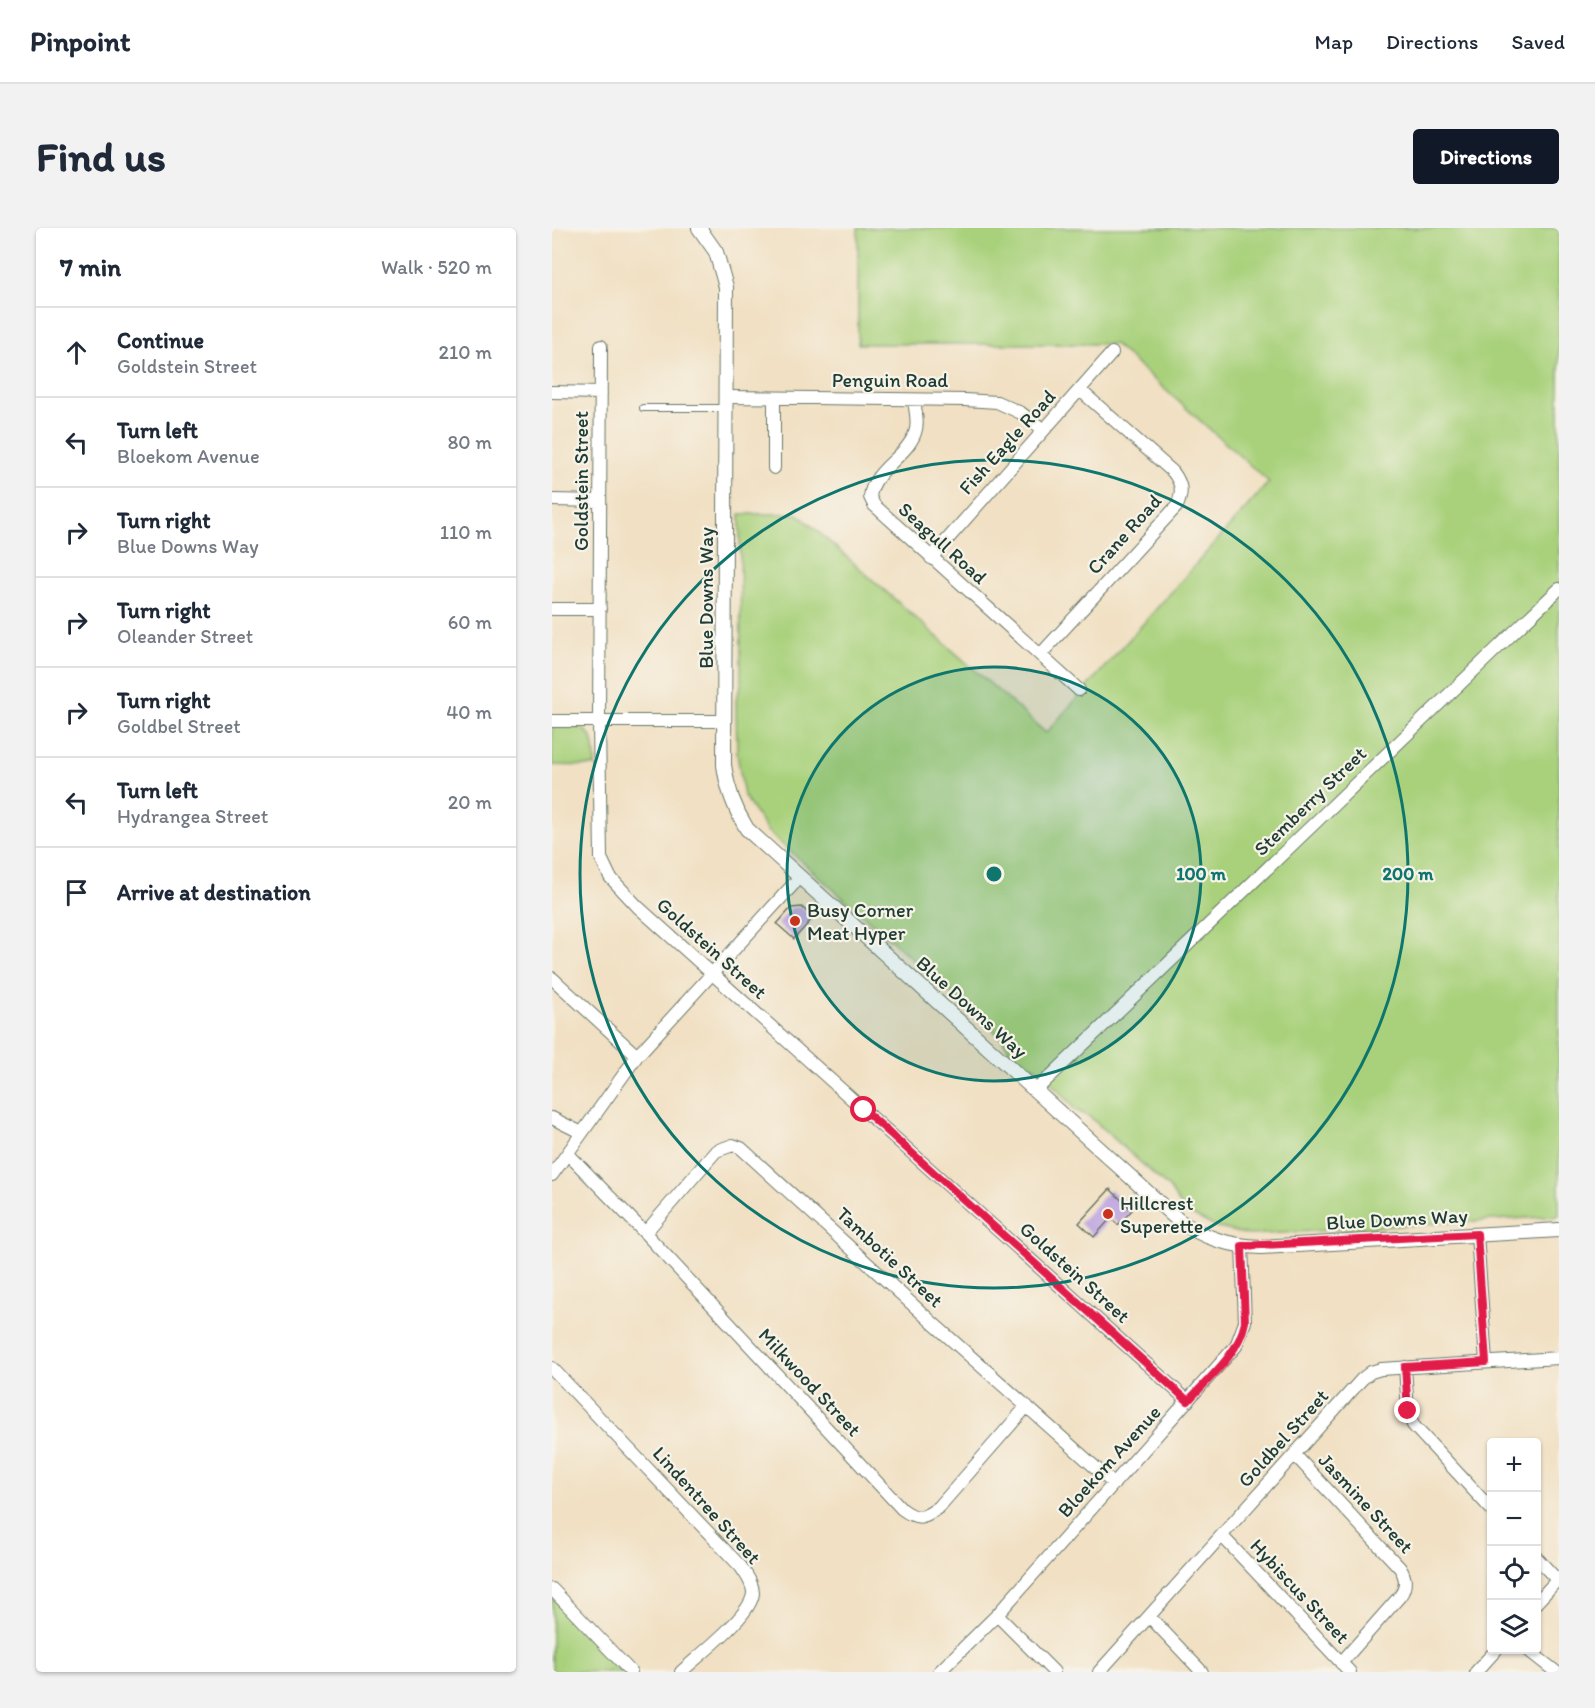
<!DOCTYPE html>
<html lang="en">
<head>
<meta charset="utf-8">
<style>
	body { margin:0; font-family:Itim,sans-serif; background:#f2f2f3; color:#1f2937 }
	.controls { position:absolute; right:18px; bottom:18px; display:grid; overflow:hidden; border-radius:6px; box-shadow:0 2px 4px #0004 }
	.controls button { width:54px; height:54px; display:grid; place-items:center; padding:0; border:0; border-bottom:2px solid #e0e1e3; background:#fff; color:#1f2937; font:30px sans-serif }
	.stop { position:absolute; width:18px; height:18px; margin:-14px; border:4px solid #e11d48; border-radius:50%; background:#fff }
	.stop.end { background:#e11d48; border-color:#fff; box-shadow:0 2px 6px #0008 }
	.list { margin:0; padding:0; list-style:none }
	h2 { display:flex; justify-content:space-between; align-items:center; height:78px; margin:0; padding:0 24px; font-size:26px }
	h2 small { font-size:20px; font-weight:400; color:#747a83 }
	.list li { display:grid; grid-template-columns:39px 1fr auto; gap:18px; align-items:center; box-sizing:border-box; height:90px; padding:0 24px; border-top:2px solid #e0e1e3 }
	.list b { display:block; font-size:22px; white-space:nowrap }
	.list p { margin:0; font-size:20px; white-space:nowrap; color:#747a83 }
	.list em { font-size:20px; font-style:normal; color:#747a83 }
	.icon { flex:none; width:33px; height:33px; fill:none; stroke:currentColor; stroke-width:2; stroke-linecap:round; stroke-linejoin:round }
	.map { position:relative; flex:none; width:1007px; height:1444px; overflow:hidden; border-radius:6px }
	header { display:flex; align-items:center; gap:36px; box-sizing:border-box; height:84px; padding:0 30px; background:#fff; border-bottom:2px solid #e0e1e3 }
	header strong { font-size:28px }
	nav { display:flex; gap:33px; margin-inline-start:auto; font-size:21px }
	.intro { display:flex; align-items:center; justify-content:space-between; box-sizing:border-box; height:144px; padding:0 36px }
	h1 { margin:0; font-size:42px }
	.button { padding:15px 27px; border-radius:6px; background:#111827; color:#fff; font-size:21px; font-weight:700 }
	main { display:flex; gap:36px; padding:0 36px }
	aside { flex:1; background:#fff; border-radius:6px; box-shadow:0 2px 4px #0004 }
	.map>svg:first-child { display:block }
</style>
</head>
<body>
<header>
<strong>Pinpoint</strong>
<nav><a>Map</a><a>Directions</a><a>Saved</a></nav>
</header>
<div class="intro"><h1>Find us</h1><a class="button">Directions</a></div>
<main>
<aside>
<h2>7 min<small>Walk · 520 m</small></h2>
<ul class="list">
<li><svg class="icon" aria-label="ahead" viewBox="0 0 24 24"><path d="M12 20V5M6 11l6-6 6 6"/></svg><div><b>Continue</b><p>Goldstein Street</p></div><em>210 m</em></li>
<li><svg class="icon" aria-label="left" viewBox="0 0 24 24"><path d="M17 20v-9H6M10 6l-5 5 5 5"/></svg><div><b>Turn left</b><p>Bloekom Avenue</p></div><em>80 m</em></li>
<li><svg class="icon" aria-label="right" viewBox="0 0 24 24"><path d="M7 20v-9h11M14 6l5 5-5 5"/></svg><div><b>Turn right</b><p>Blue Downs Way</p></div><em>110 m</em></li>
<li><svg class="icon" aria-label="right" viewBox="0 0 24 24"><path d="M7 20v-9h11M14 6l5 5-5 5"/></svg><div><b>Turn right</b><p>Oleander Street</p></div><em>60 m</em></li>
<li><svg class="icon" aria-label="right" viewBox="0 0 24 24"><path d="M7 20v-9h11M14 6l5 5-5 5"/></svg><div><b>Turn right</b><p>Goldbel Street</p></div><em>40 m</em></li>
<li><svg class="icon" aria-label="left" viewBox="0 0 24 24"><path d="M17 20v-9H6M10 6l-5 5 5 5"/></svg><div><b>Turn left</b><p>Hydrangea Street</p></div><em>20 m</em></li>
<li><svg class="icon" aria-label="arrive" viewBox="0 0 24 24"><path d="M6 21V4h12l-3 4 3 4H6"/></svg><div><b>Arrive at destination</b></div></li>
</ul>
</aside>
<div class="map">
<svg width="1007" height="1444" viewBox="0 0 1007 1444">
	<rect width="100%" height="100%" fill="#f7f3e8"/>
	<filter id="ink" filterUnits="userSpaceOnUse"><feTurbulence type="fractalNoise" baseFrequency=".0167" numOctaves="2"/><feDisplacementMap in="SourceGraphic" scale="12" xChannelSelector="R" yChannelSelector="G"/><feConvolveMatrix kernelMatrix="1 2 1 2 8 2 1 2 1" color-interpolation-filters="sRGB"/></filter>
	<filter id="wash" filterUnits="userSpaceOnUse"><feTurbulence type="fractalNoise" baseFrequency=".008" numOctaves="4" result="noise"/><feDisplacementMap in="SourceGraphic" scale="24" xChannelSelector="R" yChannelSelector="G"/><feGaussianBlur stdDeviation="1.35" result="paint"/><feColorMatrix in="noise" values="0 0 0 0 0 0 0 0 0 0 0 0 0 0 0 0 0 1.4 0 .05"/><feComposite in="paint" operator="in"/></filter>
	<g filter="url(#wash)">
		<rect width="100%" height="100%" fill="#f1e0c3"/>
		<path fill="#a9d17c" stroke="#648758" stroke-width="1.5" d="M 306,0 L 1007,0 L 1007,988 L 697,1007 L 663,999 L 631,982 L 618,961 L 538,889 L 523,882 L 512,868 L 483,839 L 472,836 L 458,823 L 449,809 L 215,603 L 192,568 L 185,525 L 184,471 L 189,458 L 188,286 L 246,286 L 494,505 L 717,254 L 562,116 L 306,116 Z
			M 22,498 C 44,502 43,520 43,538 L 0,537 L 0,499 Z
			M 0,1369 L 71,1444 L 0,1444 Z"/>
		<g id="blocks">
			<path fill="#b599df" d="M 250,679 L 261,690 L 242,711 L 225,696 L 239,680 Z
				M 558,961 L 580,982 L 566,997 L 559,990 L 542,1009 L 527,995 Z"/>
		</g>
	</g>
	<g filter="url(#ink)">
		<use href="#blocks" fill-opacity="0" stroke="#687666" stroke-width="1.5"/>
		<g fill="none" stroke-linecap="round" stroke-linejoin="round">
			<g stroke="#687666" stroke-width="8">
				<path id="service" d="M 91,180 L 175,180"/>
			</g>
			<g stroke="#687666" stroke-width="14">
				<path id="minor" d="M 49,118 L 47,494 L 49,630 L 58,649 L 86,679 L 636,1173
					M 0,164 L 49,165
					M 175,169 L 413,172 L 445,174 L 469,185 L 492,202
					M 222,170 L 222,240
					M 362,172 C 363,182 367,195 363,205 C 354,230 321,241 318,269 L 322,277 L 527,462
					M 0,272 L 48,273
					M 379,330 L 560,125
					M 0,381 L 48,381
					M 488,427 L 625,278 C 631,264 630,256 621,244 L 528,162
					M 0,493 L 173,493
					M 0,750 L 85,828
					M 483,863 L 1007,361
					M 0,890 L 30,905
					M 16,926 L 93,1005 L 350,1281 C 366,1293 372,1290 387,1279 L 475,1178
					M 0,947 L 85,828 L 248,649
					M 93,1005 L 164,923 L 181,917 L 189,920 L 383,1097 L 562,1256
					M 925,1006 L 934,1134
					M 853,1139 L 856,1183 L 861,1197 L 939,1281
					M 0,1140 L 189,1339 C 194,1347 201,1355 201,1365 C 200,1387 146,1428 129,1444
					M 743,1227 L 848,1340 C 854,1349 855,1359 848,1368 L 789,1435
					M 670,1308 L 798,1444
					M 984,1329 L 1005,1352
					M 0,1361 L 79,1444
					M 984,1375 L 1007,1350
					M 445,1387 L 502,1444
					M 597,1388 L 650,1444
					M 976,1422 L 1004,1444
					M 387,1444 L 445,1387 L 684,1118 L 693,1094 L 690,1018
					M 547,1444 L 810,1151 L 819,1144 L 829,1141 L 1007,1130
					M 924,1444 L 944,1422"/>
			</g>
			<g stroke="#687666" stroke-width="16">
				<path id="tertiary" d="M 147,0 L 164,24 L 174,59 L 172,537 C 175,561 182,580 195,601 L 626,992 C 652,1010 677,1018 709,1019 L 1007,1002"/>
			</g>
			<use href="#service" stroke="#fff" stroke-width="6"/>
			<use href="#minor" stroke="#fff" stroke-width="12"/>
			<use href="#tertiary" stroke="#fff" stroke-width="14"/>
		</g>
	</g>
	<g fill="none" stroke-linecap="round" stroke-linejoin="round" filter="url(#ink)">
		<path stroke="#e11d48" stroke-width="8" d="M 312,882 L 636,1173 C 657,1150 687,1126 693,1094 L 690,1018 L 925,1006 L 934,1134 L 853,1139 L 856,1183"/>
	</g>
	<circle cx="442" cy="646" r="207" fill="#0f766e" fill-opacity=".12"/>
	<g fill="none" stroke="#0f766e" stroke-width="3">
		<circle cx="442" cy="646" r="207"/>
		<circle cx="442" cy="646" r="414"/>
	</g>
	<g fill="#c8321e" stroke="#f7f3e8" stroke-width="2">
		<circle cx="243" cy="693" r="6"/>
		<circle cx="556" cy="986" r="6"/>
	</g>
	<g text-anchor="middle" stroke-width="4.5" stroke-linejoin="round" paint-order="stroke">
		<g font-size="20" fill="#1f3d34" stroke="#f7f3e8">
			<text x="338" y="159">Penguin Road</text>
			<text transform="translate(455 214) rotate(-48)" y="7">Fish Eagle Road</text>
			<text transform="translate(29 253) rotate(-90)" y="7">Goldstein Street</text>
			<text transform="translate(572 306) rotate(-48)" y="7">Crane Road</text>
			<text transform="translate(391 315) rotate(42)" y="7">Seagull Road</text>
			<text transform="translate(154 370) rotate(-90)" y="7">Blue Downs Way</text>
			<text transform="translate(758 573) rotate(-44)" y="7">Stemberry Street</text>
			<text transform="translate(160 720) rotate(42)" y="7">Goldstein Street</text>
			<text transform="translate(420 779) rotate(42)" y="7">Blue Downs Way</text>
			<text transform="translate(845 991) rotate(-3)" y="7">Blue Downs Way</text>
			<text transform="translate(338 1029) rotate(43)" y="7">Tambotie Street</text>
			<text transform="translate(523 1044) rotate(42)" y="7">Goldstein Street</text>
			<text transform="translate(258 1154) rotate(47)" y="7">Milkwood Street</text>
			<text transform="translate(731 1210) rotate(-48)" y="7">Goldbel Street</text>
			<text transform="translate(557 1233) rotate(-48)" y="7">Bloekom Avenue</text>
			<text transform="translate(814 1275) rotate(47)" y="7">Jasmine Street</text>
			<text transform="translate(155 1277) rotate(48)" y="7">Lindentree Street</text>
			<text transform="translate(748 1363) rotate(47)" y="7">Hybiscus Street</text>
		</g>
		<g font-size="20" fill="#1f3d34" stroke="#f7f3e8" text-anchor="start">
			<text x="255" y="689">Busy Corner<tspan x="255" dy="23">Meat Hyper</tspan></text>
			<text x="568" y="982">Hillcrest<tspan x="568" dy="23">Superette</tspan></text>
		</g>
	</g>
	<circle cx="442" cy="646" r="9" fill="#0f766e" stroke="#f7f3e8" stroke-width="3"/>
	<g font-size="18" text-anchor="middle" font-weight="bold" fill="#0f766e" stroke="#f7f3e8" stroke-width="4.5" stroke-linejoin="round" paint-order="stroke">
		<text x="649" y="652">100 m</text>
		<text x="856" y="652">200 m</text>
	</g>
</svg>
<div class="controls">
<button>+</button>
<button>−</button>
<button><svg class="icon" aria-label="locate" viewBox="0 0 24 24"><circle cx="12" cy="12" r="6"/><path d="M12 2v4M12 18v4M2 12h4M18 12h4"/></svg></button>
<button><svg class="icon" aria-label="layers" viewBox="0 0 24 24"><path d="M12 4l9 5-9 5-9-5zM3 14l9 5 9-5"/></svg></button>
</div>
<div class="stop" style="left:312px;top:882px"></div>
<div class="stop end" style="left:856px;top:1183px"></div>
</div>
</main>
</body>
</html>
